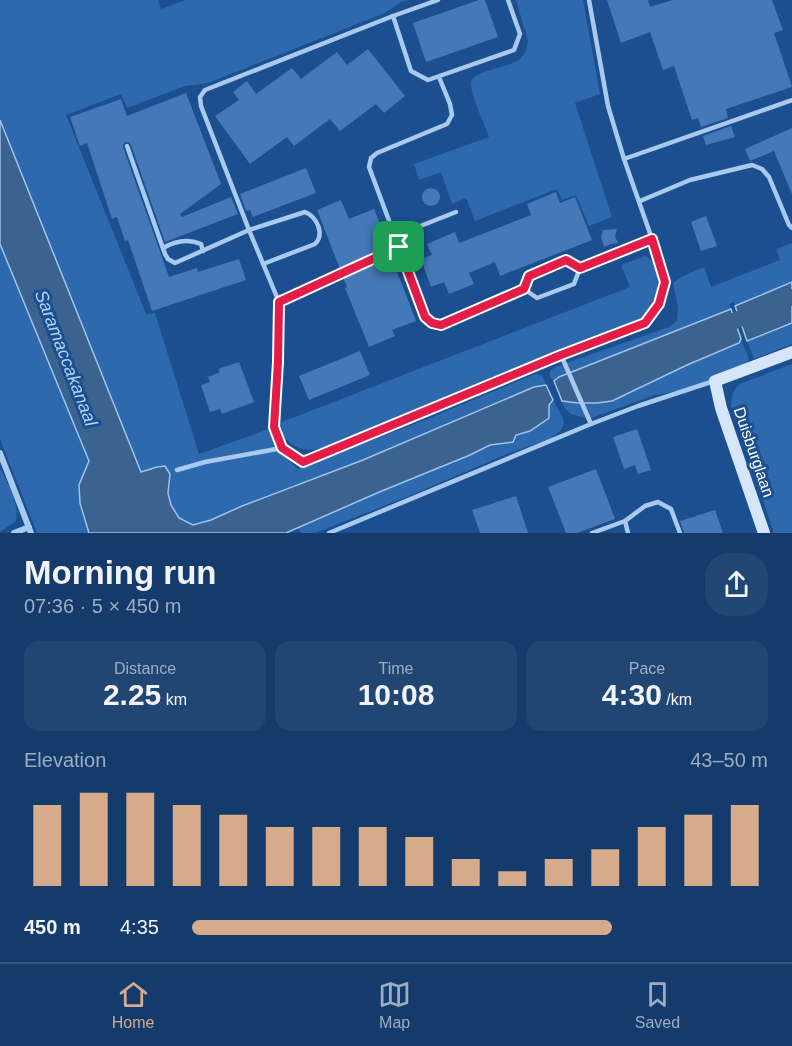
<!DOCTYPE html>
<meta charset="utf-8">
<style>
:root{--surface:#143b6b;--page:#214673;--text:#f1f3f6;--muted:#9dadc1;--line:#33557e;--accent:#d6ab8b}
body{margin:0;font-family:Arial,sans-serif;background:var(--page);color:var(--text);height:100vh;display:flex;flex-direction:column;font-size:22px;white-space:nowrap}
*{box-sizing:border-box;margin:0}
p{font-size:20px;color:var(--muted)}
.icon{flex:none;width:33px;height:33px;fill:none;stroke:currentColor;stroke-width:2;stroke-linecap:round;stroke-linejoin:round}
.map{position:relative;height:533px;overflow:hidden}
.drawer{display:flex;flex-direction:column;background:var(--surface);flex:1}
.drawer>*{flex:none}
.pin{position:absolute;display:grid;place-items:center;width:51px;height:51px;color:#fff;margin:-26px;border-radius:12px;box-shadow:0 3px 9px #0006}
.round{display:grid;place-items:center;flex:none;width:63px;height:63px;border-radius:24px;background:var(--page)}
.overview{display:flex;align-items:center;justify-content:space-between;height:102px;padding:0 24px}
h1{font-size:33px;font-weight:700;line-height:45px}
.stats{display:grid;grid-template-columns:repeat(3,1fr);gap:9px;height:102px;padding:6px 24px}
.stats div{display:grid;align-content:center;border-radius:15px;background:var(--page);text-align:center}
.stats b{font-size:30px;font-weight:700}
.stats small{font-size:16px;font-weight:400}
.stats p{font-size:16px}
.chart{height:168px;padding:12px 24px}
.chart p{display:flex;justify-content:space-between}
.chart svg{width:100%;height:108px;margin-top:6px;stroke:var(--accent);stroke-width:6}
ul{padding:0 24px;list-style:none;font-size:20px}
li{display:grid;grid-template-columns:96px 72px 1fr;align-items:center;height:45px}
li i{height:15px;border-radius:8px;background:var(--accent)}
.menu{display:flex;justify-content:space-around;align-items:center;height:84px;border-top:2px solid var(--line);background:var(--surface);font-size:16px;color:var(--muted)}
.menu a{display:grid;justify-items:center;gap:3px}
.menu .active{color:var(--accent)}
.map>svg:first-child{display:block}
.green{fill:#2e69ad}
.water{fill:#3c6290;stroke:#9cc4f0;stroke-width:1.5}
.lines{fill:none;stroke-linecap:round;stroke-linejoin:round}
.canal{stroke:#3c6290;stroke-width:16}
.building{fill:#4478b7}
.lane{stroke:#a9c9ee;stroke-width:4.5}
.street{stroke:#a9c9ee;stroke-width:6}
.secondary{stroke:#d6e6fa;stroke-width:12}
.route-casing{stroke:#fff;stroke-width:12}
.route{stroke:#e11d48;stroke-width:8}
.labels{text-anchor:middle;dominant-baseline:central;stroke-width:6;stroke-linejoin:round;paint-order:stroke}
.street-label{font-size:16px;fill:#fff;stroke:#1b4f8f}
.water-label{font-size:18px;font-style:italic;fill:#b5d3f5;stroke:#1b4f8f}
</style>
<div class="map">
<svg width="792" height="533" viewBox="0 0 792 533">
<rect width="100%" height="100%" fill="#1b4f8f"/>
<!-- green -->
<g class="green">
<path d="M 0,0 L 158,0 L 161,9 L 186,0 L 409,0 L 401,2 L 385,13 L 208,83 L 185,86 L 127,108 L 121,94 L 66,115 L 146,314 L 155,313 L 199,454 L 269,429 C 277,446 283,456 298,469 L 425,420 L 535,374 L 542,375 L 546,385 L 534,387 L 363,460 L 242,506 L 211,520 L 193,525 C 189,523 182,521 179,518 C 167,506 169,489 170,474 L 157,467 L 141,473 L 0,120 Z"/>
<path d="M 516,0 L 583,0 L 600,94 L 575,103 L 612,217 L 589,226 L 576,195 L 562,200 L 557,189 L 475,221 L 466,198 L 452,204 L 441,172 L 419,180 L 414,164 L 489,137 C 485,125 470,94 471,83 C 473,69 511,69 521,58 C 525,54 527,47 528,41 Z"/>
<polygon points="792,243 792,282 735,306 734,302 729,304 731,309 559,377 554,381 550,377 550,371 555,367 669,327 677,321 678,308 673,283 683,276 704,267 711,287 780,260 776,249"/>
<polygon points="0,244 89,462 79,485 80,503 89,533 37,533 0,439"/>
<path d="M 645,256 C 662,263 659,291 652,305 C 648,313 638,320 631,325 L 338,444 C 321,449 301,455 287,440 C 282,435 278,430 277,424 L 630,287 L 621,265 Z"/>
<polygon points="792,323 792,344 754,359 747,341"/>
<polygon points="741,339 749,359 747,363 689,389 655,395 588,419 571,414 565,409 562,402 578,403 597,403 612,401 687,365 739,343"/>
<path d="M 792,364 L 792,533 L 774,533 L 731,406 C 732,396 732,390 740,384 Z"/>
<polygon points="553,400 563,418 564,424 560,431 550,439 512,452 404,498 315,533 301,533 297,528 377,493 470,455 490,445 513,442 516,435 530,431 549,405"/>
<path d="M 0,467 C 7,483 20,504 16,521 L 0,532 Z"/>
</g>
<!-- water -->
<g class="water">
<polygon points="0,120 141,472 157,467 165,466 170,474 168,493 171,505 179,518 193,525 211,520 242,506 363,460 534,387 546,385 553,400 549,405 549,418 530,431 516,435 513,442 490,445 470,455 377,493 286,533 89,533 80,503 79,485 89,461 0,244"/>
<polygon points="792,282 792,323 747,341 735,306"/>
<polygon points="731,309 741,339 739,343 687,365 612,401 597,403 578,403 562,401 554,381 559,377"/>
</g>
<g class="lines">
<!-- canal -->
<polyline class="canal" points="715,329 792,297"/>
</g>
<!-- building -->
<g class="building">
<polygon points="479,0 485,0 498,37 426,62 413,23"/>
<polygon points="607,0 648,0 650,7 672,0 772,0 783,30 774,33 792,87 726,109 728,118 701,127 698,118 692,120 674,66 663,70 650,32 621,43"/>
<polygon points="368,49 405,96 384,113 376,104 340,131 330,119 294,146 287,137 250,164 215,116 239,100 233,92 247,81 256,94 292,68 301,79 337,52 347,65"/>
<polygon points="186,93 221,184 180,214 182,217 231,197 238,214 165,242 131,145 129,142 126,142 123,144 123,147 169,277 197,268 198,272 239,259 246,280 152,311 128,240 125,241 117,217 112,219 87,143 80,146 70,117 121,99 127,116"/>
<polygon points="731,126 735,137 706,145 703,136"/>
<polygon points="792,128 792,194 774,151 750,161 745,149"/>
<polygon points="306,168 316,193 253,217 250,210 246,211 240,194"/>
<circle cx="431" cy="197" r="9"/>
<polygon points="556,192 560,203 575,197 592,240 500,276 495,262 469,273 474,284 449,294 444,282 431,287 421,259 432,255 427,244 455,232 459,243 531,215 527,204"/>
<polygon points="341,200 349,219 374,209 389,245 387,246 388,247 340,269 317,210"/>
<polygon points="706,216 717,246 701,251 691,222"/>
<polygon points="617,229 615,236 618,243 611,244 604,247 601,237 603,230"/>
<polygon points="391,256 416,321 392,330 395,336 369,347 345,288 347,287 343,277"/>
<polygon points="360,351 370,375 309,400 299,376"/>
<polygon points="239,362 254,402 222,414 220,409 210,412 201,385 210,382 208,377 220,372 218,369"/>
<polygon points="637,429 651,470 638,474 635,465 624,469 613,437"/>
<polygon points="596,469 615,519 577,533 566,533 548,487"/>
<polygon points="516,496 528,533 480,533 472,510"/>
<polygon points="715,510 723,533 684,533 680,521"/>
</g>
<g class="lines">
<!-- lane -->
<g class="lane">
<polyline points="438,0 393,16 205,90 200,97 201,106 249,230 279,302 278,362 274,427 282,448 303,462 561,355 645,323 659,304 665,282 652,239 624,159 608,106 589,0"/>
<polyline points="393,16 411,71 428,80 514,50 520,34 508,0"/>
<polyline points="439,77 450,104 452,115 447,124 377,153 371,158 369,167 425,317 432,323 441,325 524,289 529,276 566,260 580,268"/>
<path d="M 127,146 L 165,254 L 168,259 L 175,263 L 249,230 L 305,212 C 317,217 325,234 315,244 L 263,264"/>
<polyline points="624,159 792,100"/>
<polyline points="640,201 690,180 752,165 762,169 769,177 789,225 792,228"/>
<polyline points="395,236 456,212"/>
<path d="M 163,248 C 175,241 187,238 201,244 L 203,251"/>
<polyline points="524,289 537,298 574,284 580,268 652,239"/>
<polyline points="279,302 399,247"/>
<polyline points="561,355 591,424"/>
<polyline points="177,470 205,462 282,448"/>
<polyline points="625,521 645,506 658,502 671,509 680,533"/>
<polyline points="329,533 591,424 638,406 714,381"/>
<polyline points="592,533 625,521 628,533"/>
</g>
<!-- street -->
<g class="street">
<polyline points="0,453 31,533"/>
<polyline points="14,533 29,527"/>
</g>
<!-- secondary -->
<polyline class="secondary" points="764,533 721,408 715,381 792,352"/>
</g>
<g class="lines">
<!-- route casing -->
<g class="route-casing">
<polygon id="route" points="652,239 665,282 659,304 645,323 561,355 303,462 282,448 274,427 278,362 279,302 399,247 425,317 432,323 441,325 524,289 529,276 566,260 580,268"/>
</g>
<!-- route -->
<use href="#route" class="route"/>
</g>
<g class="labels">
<!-- street labels -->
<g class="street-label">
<text transform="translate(754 452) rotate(71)">Duisburglaan</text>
</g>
<!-- water labels -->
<g class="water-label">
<text transform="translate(66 358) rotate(69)">Saramaccakanaal</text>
</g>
</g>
</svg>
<div class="pin" style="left:399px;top:247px;background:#1e9e55"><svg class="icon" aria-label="arrive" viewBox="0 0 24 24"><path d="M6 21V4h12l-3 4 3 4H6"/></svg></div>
</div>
<section class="drawer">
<div class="overview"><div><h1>Morning run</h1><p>07:36 · 5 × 450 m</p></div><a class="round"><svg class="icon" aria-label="share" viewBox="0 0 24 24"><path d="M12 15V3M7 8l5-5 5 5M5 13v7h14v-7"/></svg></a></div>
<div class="stats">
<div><p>Distance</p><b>2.25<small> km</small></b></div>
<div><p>Time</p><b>10:08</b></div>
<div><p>Pace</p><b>4:30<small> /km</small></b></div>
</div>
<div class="chart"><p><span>Elevation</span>43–50 m</p>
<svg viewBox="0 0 160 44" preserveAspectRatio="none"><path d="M5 44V11M15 44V6M25 44V6M35 44V11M45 44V15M55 44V20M65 44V20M75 44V20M85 44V24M95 44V33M105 44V38M115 44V33M125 44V29M135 44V20M145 44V15M155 44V11"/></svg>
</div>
<ul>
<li><b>450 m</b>4:35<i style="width:73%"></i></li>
</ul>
</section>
<nav class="menu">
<a class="active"><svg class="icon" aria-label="home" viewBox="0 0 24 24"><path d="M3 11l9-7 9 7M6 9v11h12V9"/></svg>Home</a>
<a><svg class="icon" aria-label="map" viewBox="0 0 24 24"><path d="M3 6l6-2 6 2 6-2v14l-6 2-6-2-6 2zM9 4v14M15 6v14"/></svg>Map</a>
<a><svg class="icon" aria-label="saved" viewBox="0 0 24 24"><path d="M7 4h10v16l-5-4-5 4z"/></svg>Saved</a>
</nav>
